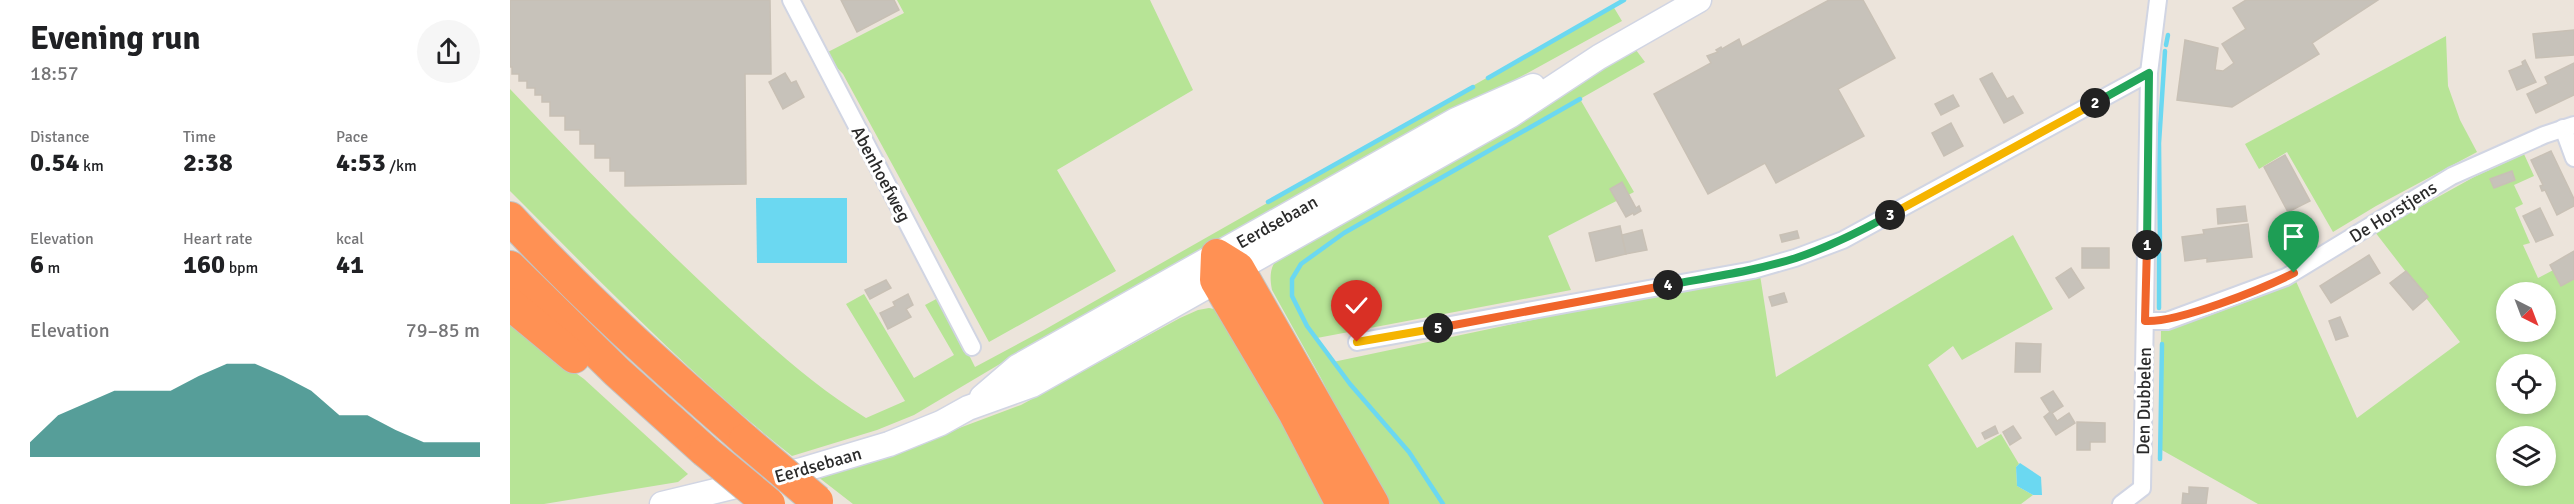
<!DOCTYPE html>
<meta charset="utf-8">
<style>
:root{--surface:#fff;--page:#f6f6f6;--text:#202124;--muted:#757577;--accent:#0f766e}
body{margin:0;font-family:Signika,sans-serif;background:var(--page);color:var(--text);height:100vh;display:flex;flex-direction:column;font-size:22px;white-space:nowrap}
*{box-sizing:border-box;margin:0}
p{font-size:20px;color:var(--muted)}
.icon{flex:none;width:33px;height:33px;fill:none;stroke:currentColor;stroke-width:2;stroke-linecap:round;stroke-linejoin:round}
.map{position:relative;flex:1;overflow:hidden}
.panel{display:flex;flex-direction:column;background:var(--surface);width:510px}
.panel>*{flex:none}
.needle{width:39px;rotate:138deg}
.fabs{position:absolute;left:1986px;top:282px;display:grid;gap:12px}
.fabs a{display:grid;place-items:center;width:60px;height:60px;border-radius:50%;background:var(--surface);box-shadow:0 3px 9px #0003;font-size:30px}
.pin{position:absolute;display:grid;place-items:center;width:51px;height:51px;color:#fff;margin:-62px -26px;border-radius:50% 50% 50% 0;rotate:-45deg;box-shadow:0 0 6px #0007}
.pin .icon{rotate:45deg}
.km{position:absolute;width:30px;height:30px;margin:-15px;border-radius:50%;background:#222;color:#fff;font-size:16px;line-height:30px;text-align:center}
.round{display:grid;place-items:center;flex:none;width:63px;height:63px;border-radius:32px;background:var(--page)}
.summary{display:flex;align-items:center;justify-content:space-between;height:102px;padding:0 30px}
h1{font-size:33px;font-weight:700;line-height:45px}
.metrics{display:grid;grid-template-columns:repeat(3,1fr);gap:9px;height:102px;padding:6px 30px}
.metrics div{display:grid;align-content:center}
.metrics b{font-size:26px;font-weight:700}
.metrics small{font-size:16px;font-weight:400}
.metrics p{font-size:16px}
.chart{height:168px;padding:12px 30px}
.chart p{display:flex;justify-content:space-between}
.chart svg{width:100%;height:108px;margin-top:6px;fill:var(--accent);opacity:.7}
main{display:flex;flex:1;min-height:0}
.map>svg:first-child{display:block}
.green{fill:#b7e496;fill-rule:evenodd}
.water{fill:#6bd8f1}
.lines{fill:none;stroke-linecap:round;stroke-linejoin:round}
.stream{stroke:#6bd8f1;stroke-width:4.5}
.building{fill:#c7c2ba;stroke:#c8c0b5;stroke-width:1.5}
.minor-casing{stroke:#d1d5e3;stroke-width:20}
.secondary-casing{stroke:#d1d5e3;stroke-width:27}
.motorway-casing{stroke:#c3c3c3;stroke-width:34}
.minor{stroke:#fff;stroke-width:16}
.secondary{stroke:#fff;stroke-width:24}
.motorway{stroke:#ff9154;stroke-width:32}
.motorway-bridge-casing{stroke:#c3c3c3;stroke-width:34;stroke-linecap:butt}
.motorway-bridge{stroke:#ff9154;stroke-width:32}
.split-1-casing{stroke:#fff;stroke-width:12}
.split-2-casing{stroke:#fff;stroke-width:12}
.split-3-casing{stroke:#fff;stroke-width:12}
.split-4-casing{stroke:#fff;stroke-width:12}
.split-5-casing{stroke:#fff;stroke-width:12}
.split-6-casing{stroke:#fff;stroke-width:12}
.split-1{stroke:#f0652b;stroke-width:8}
.split-2{stroke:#22a559;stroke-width:8}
.split-3{stroke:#f5b400;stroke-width:8}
.split-4{stroke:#22a559;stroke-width:8}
.split-5{stroke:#f0652b;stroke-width:8}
.split-6{stroke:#f5b400;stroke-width:8}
.labels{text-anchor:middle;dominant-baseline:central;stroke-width:6;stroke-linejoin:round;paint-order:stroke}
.street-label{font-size:18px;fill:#2a2a2a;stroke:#fff}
</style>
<main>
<section class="panel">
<div class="summary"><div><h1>Evening run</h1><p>18:57</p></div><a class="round"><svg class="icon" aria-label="share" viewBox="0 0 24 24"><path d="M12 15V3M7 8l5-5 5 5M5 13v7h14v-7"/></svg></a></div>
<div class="metrics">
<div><p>Distance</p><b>0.54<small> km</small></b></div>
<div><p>Time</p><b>2:38</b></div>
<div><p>Pace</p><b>4:53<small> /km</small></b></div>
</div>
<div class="metrics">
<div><p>Elevation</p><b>6<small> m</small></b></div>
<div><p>Heart rate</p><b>160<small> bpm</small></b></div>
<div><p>kcal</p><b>41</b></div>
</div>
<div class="chart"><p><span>Elevation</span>79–85 m</p>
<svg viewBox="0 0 160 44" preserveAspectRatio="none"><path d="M0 44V38L10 27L20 22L30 17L40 17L50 17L60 11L70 6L80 6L90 11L100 17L110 27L120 27L130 33L140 38L150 38L160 38V44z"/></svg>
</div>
</section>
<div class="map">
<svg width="2064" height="504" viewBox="0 0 2064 504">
<rect width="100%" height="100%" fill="#ece4db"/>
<!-- green -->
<g class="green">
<polygon points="387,0 640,0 683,90 547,170 606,271 479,342 333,74 314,54 394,13"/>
<path d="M 1103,6 L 1112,21 L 500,358 L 404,415 L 367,430 L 282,456 C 183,378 89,280 0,191 L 0,89 C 68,161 137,232 210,300 C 256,342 302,385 356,418 L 395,401 L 336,304 L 354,294 L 404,378 L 444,355 L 415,305 L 430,297 L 465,367 L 534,330 Z"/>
<polygon points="1936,36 1938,86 1950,120 1967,152 1866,206 1823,232 1777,152 1749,169 1735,144"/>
<path d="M 1126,50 L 1135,62 L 1070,99 L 1124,192 L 1038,236 L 1061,290 L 807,338 L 823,362 L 1093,305 L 1250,275 L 1266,377 L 1503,235 L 1543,309 L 1452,360 L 1443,346 L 1418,365 L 1467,448 L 1491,434 L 1509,464 L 1506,467 L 1507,486 L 1523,495 L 1511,504 L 874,504 L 812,380 L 762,290 C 757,265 766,260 781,243 Z"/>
<path d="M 2014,154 L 2024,176 L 2004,185 L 2013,204 L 2005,208 L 2020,243 L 2013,245 L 2028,278 L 2051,266 L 2064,269 L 2064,504 L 1748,504 L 1650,449 L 1651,328 L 1785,279 L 1847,418 L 1950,342 L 1865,232 L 1964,177 ZM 1996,292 L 2036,292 L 2036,332 L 1996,332 ZM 1996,364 L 2036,364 L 2036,404 L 1996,404 ZM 1996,436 L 2036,436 L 2036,476 L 1996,476 Z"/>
<polygon points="699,308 709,310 818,504 343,504 303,473 388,451 511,405 670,318 688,310"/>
<polygon points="0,325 74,379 178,474 168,482 34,504 0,504"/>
</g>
<!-- water -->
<g class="water">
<polygon points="246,198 337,198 337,263 247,263"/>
<polygon points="1510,463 1531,477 1532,495 1523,495 1507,486 1506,467"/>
</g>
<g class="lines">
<!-- stream -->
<g class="stream">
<polyline points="1656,45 1658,35"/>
<polyline points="978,78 1114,0"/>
<polyline points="758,202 963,87"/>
<polyline points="1650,249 1649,143 1655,51"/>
<polyline points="1649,308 1649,254"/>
<polyline points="1650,459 1652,344"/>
<polyline points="933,504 899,452 840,384 797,326 782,296 782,279 791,264 834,233 1070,99"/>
</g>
</g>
<!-- building -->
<g class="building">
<polygon points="0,0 260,0 261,74 235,74 236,184 115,186 115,171 100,171 100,158 85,158 85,144 70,144 70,130 55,130 55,116 40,116 40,102 32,102 32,95 25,95 25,88 17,88 17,81 9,81 9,74 2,74 2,67 0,67"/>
<polygon points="331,0 384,0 389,10 347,32"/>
<polygon points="1319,0 1353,0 1385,58 1328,89 1354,136 1266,183 1255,163 1198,194 1144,94 1201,63 1197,56 1208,52 1206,50 1211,47 1212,49 1229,39 1232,47"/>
<polygon points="1736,0 1868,0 1802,43 1809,54 1722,107 1667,100 1675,40 1708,48 1705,70 1713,71 1724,63 1712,44 1736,29 1723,8"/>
<polygon points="2064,30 2064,55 2026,58 2023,34"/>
<polygon points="2015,60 2026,82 2007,90 1999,71 2013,65 2012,62"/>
<polygon points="2064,63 2064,95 2026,113 2017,94 2038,84 2035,77"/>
<polygon points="275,73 281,83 286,81 294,97 273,109 259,82"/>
<polygon points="1482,73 1497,99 1503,96 1513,113 1494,123 1470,79"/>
<polygon points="1443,95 1449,106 1431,115 1425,104"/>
<polygon points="1441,123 1453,146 1434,156 1422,133"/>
<polygon points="2041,151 2064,199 2064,206 2047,215 2035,190 2032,191 2030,186 2033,185 2021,160"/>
<polygon points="1775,155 1800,201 1778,212 1754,167"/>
<polygon points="2002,171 2005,180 1984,188 1980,179"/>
<polygon points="1112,182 1126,208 1129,206 1131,211 1124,215 1123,213 1116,217 1100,189"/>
<polygon points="1735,206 1737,221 1708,224 1707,209"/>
<polygon points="2030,208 2043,235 2026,242 2013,216"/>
<polygon points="1738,224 1742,257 1697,262 1697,258 1675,261 1672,237 1694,234 1693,230"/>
<polygon points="1110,226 1116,254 1086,261 1079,233"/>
<polygon points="1132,230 1137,250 1116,254 1112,235"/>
<polygon points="1287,231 1289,238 1272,242 1270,235"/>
<rect x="1572" y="248" width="27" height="20"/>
<polygon points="2064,251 2064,279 2051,286 2040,265"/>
<polygon points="1859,255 1870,273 1821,303 1810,286"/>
<polygon points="1561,268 1574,288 1559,298 1546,278"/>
<polygon points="1896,271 1918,297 1903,310 1880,283"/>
<polygon points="376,280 381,288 360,299 355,290"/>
<polygon points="1274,293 1277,302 1262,306 1259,297"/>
<polygon points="398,294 403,305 396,309 401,317 378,329 370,313 385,306 383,302"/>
<polygon points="1830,317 1838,336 1826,340 1819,321"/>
<polygon points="1506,343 1531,344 1530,372 1505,372"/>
<polygon points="1543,391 1553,406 1542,413 1547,421 1559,413 1565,423 1546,435 1534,417 1540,412 1531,398"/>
<polygon points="1567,422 1595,423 1595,442 1580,442 1580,450 1567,450"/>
<polygon points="1485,426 1488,433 1475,439 1472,433"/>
<polygon points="1503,426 1511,438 1500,445 1493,432"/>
<polygon points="1679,487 1698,488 1696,504 1672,504 1673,493 1679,494"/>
</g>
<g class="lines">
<!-- minor casing -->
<g class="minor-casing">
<g id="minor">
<polyline points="281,0 462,347"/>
<polyline points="2053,128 2064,158"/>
<polyline points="1635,321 1657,321 1776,277 1942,176 2034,135 2064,125"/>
<polyline points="847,342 1243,270 1285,258 1333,240 1639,73"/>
<polyline points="1611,504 1632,488 1639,73 1648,0"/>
</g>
</g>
<!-- secondary casing -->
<g class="secondary-casing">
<g id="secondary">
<polyline points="472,397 507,367 946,120 1023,86"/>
<polyline points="152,504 292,470 379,444 431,423 458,408 522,385 1001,115 1089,57 1189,0"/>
</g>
</g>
<!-- motorway casing -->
<g class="motorway-casing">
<g id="motorway">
<path d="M 0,218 C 73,297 154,369 235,440"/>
<polyline points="0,267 107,372 195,451"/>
<polyline points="0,304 64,357"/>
<polyline points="832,504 784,412 706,280 707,255 728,268 863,504"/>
</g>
</g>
<!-- minor -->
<use href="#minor" class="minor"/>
<!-- secondary -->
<use href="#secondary" class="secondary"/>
<!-- motorway -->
<use href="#motorway" class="motorway"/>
<!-- motorway-bridge casing -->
<g class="motorway-bridge-casing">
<g id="motorway-bridge">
<polyline points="235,440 307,501"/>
<polyline points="195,451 259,504"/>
</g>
</g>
<!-- motorway-bridge -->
<use href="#motorway-bridge" class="motorway-bridge"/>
</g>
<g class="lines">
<!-- split-1 casing -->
<g class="split-1-casing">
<path id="split-1" d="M 1637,245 L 1635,321 C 1668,323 1752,289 1784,273"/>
</g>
<!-- split-2 casing -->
<g class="split-2-casing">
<polyline id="split-2" points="1585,103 1639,73 1637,245"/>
</g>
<!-- split-3 casing -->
<g class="split-3-casing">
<polyline id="split-3" points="1380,215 1585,103"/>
</g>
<!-- split-4 casing -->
<g class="split-4-casing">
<path id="split-4" d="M 1158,285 C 1201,277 1245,271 1286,258 C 1319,247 1349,232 1380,215"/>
</g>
<!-- split-5 casing -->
<g class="split-5-casing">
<polyline id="split-5" points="928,328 1158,285"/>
</g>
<!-- split-6 casing -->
<g class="split-6-casing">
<polyline id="split-6" points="847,342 928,328"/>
</g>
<!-- split-1 -->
<use href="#split-1" class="split-1"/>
<!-- split-2 -->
<use href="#split-2" class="split-2"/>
<!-- split-3 -->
<use href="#split-3" class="split-3"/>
<!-- split-4 -->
<use href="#split-4" class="split-4"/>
<!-- split-5 -->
<use href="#split-5" class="split-5"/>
<!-- split-6 -->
<use href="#split-6" class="split-6"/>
</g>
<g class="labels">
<!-- street labels -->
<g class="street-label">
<text transform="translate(371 174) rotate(62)">Abenhoefweg</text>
<text transform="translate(1883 212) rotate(-32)">De Horstjens</text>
<text transform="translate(767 222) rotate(-29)">Eerdsebaan</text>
<text transform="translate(1634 401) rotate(-89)">Den Dubbelen</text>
<text transform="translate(308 465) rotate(-16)">Eerdsebaan</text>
</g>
</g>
</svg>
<div class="fabs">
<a><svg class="needle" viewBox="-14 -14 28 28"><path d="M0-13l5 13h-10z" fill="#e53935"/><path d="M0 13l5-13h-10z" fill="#757577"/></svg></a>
<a><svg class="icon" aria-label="locate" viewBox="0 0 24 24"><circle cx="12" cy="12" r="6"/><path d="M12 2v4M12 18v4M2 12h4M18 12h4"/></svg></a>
<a><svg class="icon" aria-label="layers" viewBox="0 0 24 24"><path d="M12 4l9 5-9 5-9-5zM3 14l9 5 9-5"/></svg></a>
</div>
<div class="pin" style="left:1784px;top:273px;background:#1e9e55"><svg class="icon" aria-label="arrive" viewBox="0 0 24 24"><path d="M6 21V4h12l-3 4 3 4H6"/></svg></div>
<div class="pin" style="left:847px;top:342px;background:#d93025"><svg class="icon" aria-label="check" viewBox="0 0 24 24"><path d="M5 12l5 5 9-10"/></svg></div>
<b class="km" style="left:1637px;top:245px">1</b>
<b class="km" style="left:1585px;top:103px">2</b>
<b class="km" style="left:1380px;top:215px">3</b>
<b class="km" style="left:1158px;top:285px">4</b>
<b class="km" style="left:928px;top:328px">5</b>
</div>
</main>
